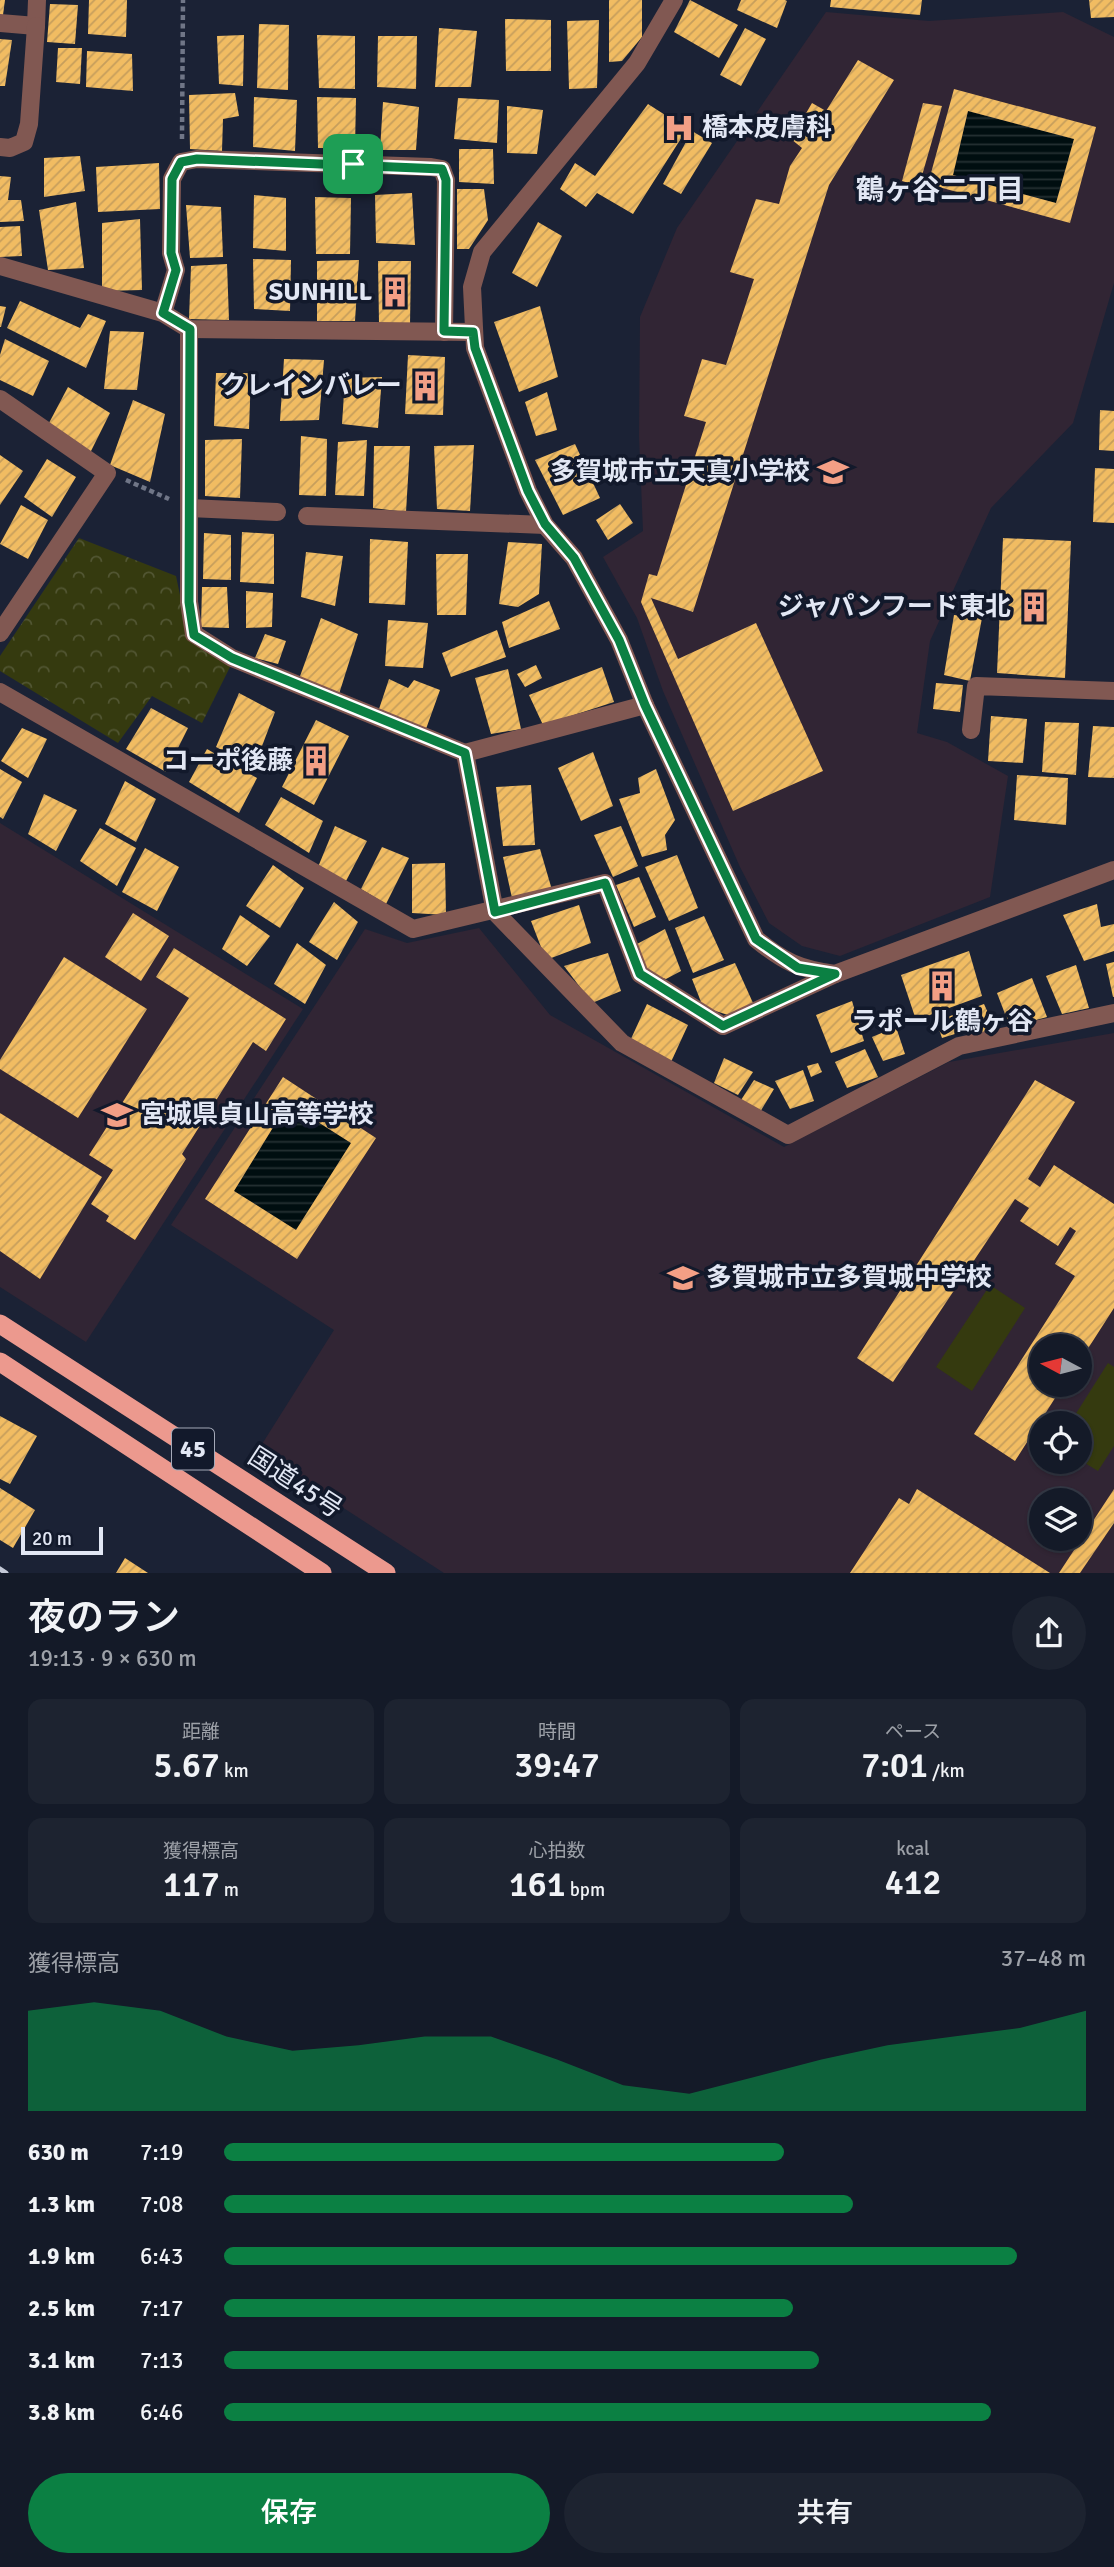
<!DOCTYPE html>
<html lang="ja">
<meta charset="utf-8">
<style>
:root{--surface:#141a28;--page:#1d2330;--text:#f1f3f6;--muted:#9da1a8;--line:#333845;--accent:#0b8043}
body{margin:0;font-family:Signika,"Noto Sans JP",sans-serif;background:var(--page);color:var(--text);height:100vh;display:flex;flex-direction:column;font-size:26px;white-space:nowrap}
*{box-sizing:border-box;margin:0}
p{font-size:23px;color:var(--muted)}
.icon{flex:none;width:38px;height:38px;fill:none;stroke:currentColor;stroke-width:2;stroke-linecap:round;stroke-linejoin:round}
.map{position:relative;height:1573px;overflow:hidden}
.sheet{display:flex;flex-direction:column;background:var(--surface);flex:1}
.sheet>*{flex:none}
.needle{width:46px;rotate:277deg}
.tools{position:absolute;left:1029px;top:1334px;display:grid;gap:14px}
.tools a{display:grid;place-items:center;width:63px;height:63px;border-radius:50%;background:var(--surface);box-shadow:0 2px 5px #0004,0 0 0 2px var(--line);font-size:35px}
.scale{position:absolute;left:21px;bottom:18px;width:82px;box-sizing:border-box;padding-left:7px;border:4px solid #e2e7f4;border-top:0;font-size:19px;line-height:24px;white-space:nowrap;color:#e2e7f4;-webkit-text-stroke:5px #12192b;paint-order:stroke}
.pin{position:absolute;display:grid;place-items:center;width:60px;height:60px;color:#fff;margin:-30px;border-radius:14px;box-shadow:0 4px 10px #0006}
.round{display:grid;place-items:center;flex:none;width:74px;height:74px;border-radius:37px;background:var(--page)}
.overview{display:flex;align-items:center;justify-content:space-between;height:119px;padding:0 28px}
h1{font-size:38px;font-weight:600;line-height:52px}
.metrics{display:grid;grid-template-columns:repeat(3,1fr);gap:10px;height:119px;padding:7px 28px}
.metrics div{display:grid;align-content:center;border-radius:14px;background:var(--page);text-align:center}
.metrics b{font-size:35px;font-weight:600}
.metrics small{font-size:19px;font-weight:400}
.metrics p{font-size:19px}
.chart{height:196px;padding:14px 28px}
.chart p{display:flex;justify-content:space-between}
.chart svg{width:100%;height:126px;margin-top:7px;fill:var(--accent);opacity:.7}
.action{display:flex;gap:14px;margin-top:auto;padding:14px 28px}
.action a{flex:1;height:80px;border-radius:42px;background:var(--accent);color:#fff;font-size:28px;font-weight:600;line-height:80px;text-align:center}
.action a+a{background:var(--page);color:var(--text)}
ul{padding:0 28px;list-style:none;font-size:23px}
li{display:grid;grid-template-columns:112px 84px 1fr;align-items:center;height:52px}
li i{height:18px;border-radius:9px;background:var(--accent)}
.map>svg:first-child{display:block}
.education{fill:#312534;fill-rule:evenodd}
.park{fill:url(#park-crowns)}
.garden{fill:#353a0f}
.water{fill:url(#water-rules)}
.building{fill:url(#building-hatch);fill-rule:evenodd}
.lines{fill:none;stroke-linecap:round;stroke-linejoin:round}
.path{stroke:#707687;stroke-width:4.5;stroke-dasharray:5 3.5;stroke-linecap:butt}
.minor{stroke:#815852;stroke-width:18}
.trunk{stroke:#ec998e;stroke-width:19}
.rail{stroke:#c4c9d7;stroke-width:5}
.route-casing{stroke:#fff;stroke-width:14}
.route{stroke:#0b8043;stroke-width:9}
.labels{text-anchor:middle;dominant-baseline:central;stroke-width:7;stroke-linejoin:round;paint-order:stroke}
.shield{fill:#12192b;stroke:#a4a9b8;stroke-width:2}
.shield-label{font-size:24px;font-weight:bold;fill:#e2e7f4}
.poi-label{font-size:26px;font-weight:bold;fill:#e2e7f4;stroke:#12192b;text-anchor:end}
.street-label{font-size:26px;fill:#e2e7f4;stroke:#12192b}
.neighbourhood-label{font-size:28px;font-weight:bold;fill:#e2e7f4;stroke:#12192b}
</style>
<div class="map">
<svg width="1114" height="1573" viewBox="0 0 1114 1573">
<defs>
<pattern id="park-crowns" width="20" height="18" patternUnits="userSpaceOnUse" patternTransform="scale(1.75)"><rect width="20" height="18" fill="#353a0f"/><path d="M2 6a3 3 0 1 1 6 0M12 15a3 3 0 1 1 6 0" fill="none" stroke="#525633"/></pattern>
<pattern id="water-rules" width="6" height="5" patternUnits="userSpaceOnUse" patternTransform="scale(1.75)"><rect width="6" height="5" fill="#000e10"/><path d="M0 2.5h6" fill="none" stroke="#253133"/></pattern>
<pattern id="building-hatch" width="6" height="6" patternUnits="userSpaceOnUse" patternTransform="scale(1.75)"><rect width="6" height="6" fill="#f1bc62"/><path d="M-1 1l2-2M0 6l6-6M5 7l2-2" fill="none" stroke="#c69e5c"/></pattern>
</defs>
<rect width="100%" height="100%" fill="#1b2235"/>
<!-- education -->
<g class="education">
<polygon points="826,12 929,21 1063,12 1114,37 1114,283 1073,423 991,508 930,641 917,733 947,742 1008,776 990,897 840,956 802,946 769,923 740,867 663,691 637,618 603,557 643,531 639,436 640,317 677,228"/>
<polygon points="0,823 303,1009 86,1342 0,1287"/>
<path d="M 479,928 L 550,1015 L 784,1147 L 949,1062 L 1114,1033 L 1114,1573 L 444,1573 L 257,1452 L 334,1330 L 171,1225 L 365,929 L 407,943 ZM 1041,1346 L 1080,1346 L 1080,1384 L 1041,1384 ZM 1041,1423 L 1080,1423 L 1080,1461 L 1041,1461 ZM 1041,1500 L 1080,1500 L 1080,1538 L 1041,1538 Z"/>
</g>
<!-- park -->
<polygon class="park" points="79,538 176,576 189,638 231,665 202,723 152,696 118,743 0,671 0,656"/>
<!-- garden -->
<g class="garden">
<polygon points="990,1285 1025,1308 972,1391 936,1367"/>
<polygon points="1108,1363 1114,1367 1114,1446 1098,1471 1080,1460 1080,1423 1070,1423"/>
</g>
<!-- water -->
<g class="water">
<polygon points="968,111 1074,139 1056,203 953,175"/>
<polygon points="288,1103 351,1143 296,1230 234,1191"/>
</g>
<!-- building -->
<g class="building">
<polygon points="0,0 5,0 3,15 0,15"/>
<polygon points="89,0 127,0 126,37 88,34"/>
<polygon points="609,0 642,0 642,37 622,61 609,62"/>
<polygon points="690,0 738,25 719,58 674,32"/>
<polygon points="741,0 785,0 787,1 777,28 737,10"/>
<polygon points="831,0 922,0 920,15 830,7"/>
<polygon points="1089,0 1114,0 1114,17 1091,18"/>
<polygon points="50,4 78,5 75,44 47,42"/>
<polygon points="505,19 551,20 551,71 506,71"/>
<polygon points="599,20 597,88 569,89 567,21"/>
<polygon points="259,24 289,25 288,90 257,88"/>
<polygon points="439,28 477,31 471,87 435,87"/>
<polygon points="745,28 766,39 741,86 720,75"/>
<polygon points="244,35 243,86 219,84 217,36"/>
<polygon points="317,35 355,36 355,89 319,88"/>
<polygon points="378,36 417,36 416,89 377,87"/>
<polygon points="0,39 12,40 5,86 0,86"/>
<polygon points="58,48 82,48 80,84 56,82"/>
<polygon points="87,51 132,54 133,91 86,87"/>
<polygon points="858,60 894,80 829,185 693,612 651,598 678,659 756,623 823,771 733,811 641,602 649,574 657,576 706,422 684,416 702,359 726,365 754,279 730,272 756,199 779,204 790,166 802,148 791,139 812,103 826,111"/>
<path d="M 954,89 L 1096,127 L 1070,223 L 928,184 ZM 968,111 L 1074,139 L 1056,203 L 953,175 Z"/>
<polygon points="235,93 239,116 223,119 222,151 190,149 189,95"/>
<polygon points="254,97 297,100 295,151 253,147"/>
<polygon points="317,97 356,98 355,148 318,148"/>
<polygon points="458,98 499,100 497,143 454,139"/>
<polygon points="383,102 419,107 416,150 380,150"/>
<polygon points="923,103 942,106 919,186 902,181"/>
<polygon points="648,104 687,129 633,214 597,193 586,207 560,189 575,163 595,176"/>
<polygon points="507,106 543,110 537,154 507,153"/>
<polygon points="692,131 712,143 681,194 663,184"/>
<polygon points="459,149 493,149 494,184 459,182"/>
<polygon points="80,156 85,191 44,197 44,158"/>
<polygon points="159,163 160,209 98,212 96,167"/>
<polygon points="0,176 11,177 8,200 21,200 24,221 0,222"/>
<polygon points="457,189 484,189 488,220 469,249 457,249"/>
<polygon points="412,193 415,245 376,243 375,195"/>
<polygon points="254,195 286,198 286,251 253,248"/>
<polygon points="315,197 351,198 350,254 316,254"/>
<polygon points="76,202 84,268 48,270 39,210"/>
<polygon points="186,205 221,207 223,257 190,258"/>
<polygon points="140,219 142,290 102,291 102,223"/>
<polygon points="538,222 562,236 537,287 512,273"/>
<polygon points="20,226 22,256 0,257 0,227"/>
<polygon points="253,259 291,260 290,311 254,309"/>
<polygon points="359,260 355,321 317,321 317,261"/>
<polygon points="378,261 411,261 410,324 379,323"/>
<polygon points="227,264 229,320 189,319 191,266"/>
<polygon points="20,301 80,328 88,314 106,321 86,368 7,328"/>
<polygon points="0,306 6,307 1,327 0,327"/>
<polygon points="540,306 558,377 519,392 494,322"/>
<polygon points="110,331 144,332 137,390 104,389"/>
<polygon points="5,339 49,361 33,396 0,380 0,355"/>
<polygon points="408,355 445,357 443,415 405,414"/>
<polygon points="284,359 324,360 319,420 280,421"/>
<polygon points="216,373 251,373 249,429 214,426"/>
<polygon points="382,377 378,428 342,424 345,378"/>
<polygon points="68,387 110,413 90,453 49,423"/>
<polygon points="547,392 557,430 536,436 525,402"/>
<polygon points="133,400 165,414 150,482 110,465"/>
<polygon points="1100,410 1114,411 1114,451 1099,450"/>
<polygon points="301,436 327,439 326,496 299,495"/>
<polygon points="242,439 240,498 205,496 205,440"/>
<polygon points="367,440 364,496 335,495 338,442"/>
<polygon points="575,444 600,498 563,515 535,460"/>
<polygon points="474,445 470,511 437,509 434,446"/>
<polygon points="374,446 410,446 406,512 373,508"/>
<polygon points="0,455 23,471 0,505"/>
<polygon points="47,459 76,477 52,517 24,497"/>
<polygon points="1095,468 1114,469 1114,523 1093,522"/>
<polygon points="620,504 633,523 608,540 596,520"/>
<polygon points="21,505 48,520 28,559 0,544"/>
<polygon points="242,532 274,534 274,584 240,582"/>
<polygon points="204,533 231,535 231,580 203,579"/>
<polygon points="1003,538 1071,541 1065,678 997,673"/>
<polygon points="370,539 408,542 405,605 369,603"/>
<polygon points="508,542 542,544 539,594 518,607 499,604"/>
<polygon points="306,552 343,556 335,606 301,597"/>
<polygon points="436,554 468,554 466,615 437,615"/>
<polygon points="202,587 227,587 229,628 201,627"/>
<polygon points="246,591 273,593 272,627 246,628"/>
<polygon points="549,601 560,629 509,648 502,622"/>
<polygon points="954,615 982,618 970,681 944,675"/>
<polygon points="321,618 358,634 339,694 299,679"/>
<polygon points="388,620 428,623 423,668 385,666"/>
<polygon points="497,630 506,657 451,677 442,653"/>
<polygon points="265,634 286,641 278,664 255,658"/>
<polygon points="536,665 542,678 525,687 517,674"/>
<polygon points="602,667 614,702 543,725 529,695"/>
<polygon points="508,669 521,729 491,734 475,678"/>
<polygon points="389,679 408,688 414,680 440,690 426,729 379,709"/>
<polygon points="936,683 963,685 960,712 933,709"/>
<polygon points="239,693 275,712 254,767 216,747"/>
<polygon points="151,708 188,728 166,772 126,749"/>
<polygon points="991,716 1027,719 1023,763 988,761"/>
<polygon points="316,720 349,736 314,805 282,787"/>
<polygon points="1045,722 1079,723 1076,775 1042,772"/>
<polygon points="1093,726 1114,727 1114,778 1088,777"/>
<polygon points="22,728 47,739 28,778 1,761"/>
<polygon points="207,749 257,778 239,813 189,782"/>
<polygon points="593,752 613,806 581,821 558,768"/>
<polygon points="0,769 22,782 3,819 0,817"/>
<polygon points="656,769 675,820 665,835 667,850 642,857 619,799 640,793 638,778"/>
<polygon points="1017,775 1068,778 1066,825 1014,820"/>
<polygon points="125,781 156,799 136,842 105,824"/>
<polygon points="531,785 535,845 503,846 496,787"/>
<polygon points="44,794 77,810 56,851 28,834"/>
<polygon points="281,797 323,821 309,853 265,825"/>
<polygon points="335,826 367,841 346,881 318,867"/>
<polygon points="621,826 638,866 613,877 594,835"/>
<polygon points="100,828 136,848 117,886 80,861"/>
<polygon points="382,847 409,858 386,904 361,889"/>
<polygon points="145,848 179,867 157,911 122,892"/>
<polygon points="540,849 552,890 512,898 503,857"/>
<polygon points="677,855 698,908 669,921 645,867"/>
<polygon points="445,863 446,915 412,913 412,864"/>
<polygon points="273,865 304,888 280,928 246,906"/>
<polygon points="639,877 656,917 634,927 616,885"/>
<polygon points="334,902 358,922 337,960 309,942"/>
<polygon points="1097,904 1101,927 1114,924 1114,951 1084,961 1063,915"/>
<polygon points="579,905 591,943 546,960 531,921"/>
<polygon points="133,913 169,936 141,981 105,957"/>
<polygon points="240,915 270,936 247,966 222,949"/>
<polygon points="704,916 724,960 693,973 675,928"/>
<polygon points="665,929 681,971 666,979 647,973 637,944"/>
<polygon points="297,943 326,965 305,1004 274,984"/>
<polygon points="174,948 286,1019 266,1051 253,1042 182,1154 186,1159 135,1240 106,1221 109,1216 91,1204 113,1170 89,1155 189,998 156,977"/>
<polygon points="969,951 982,996 916,1020 901,975"/>
<polygon points="608,953 621,991 592,1003 564,966"/>
<polygon points="64,957 147,1009 78,1118 0,1069 0,1060"/>
<polygon points="1114,962 1114,997 1113,997 1106,964"/>
<polygon points="735,963 753,1003 728,1015 703,1007 692,979"/>
<polygon points="1076,965 1089,1008 1062,1014 1046,976"/>
<polygon points="1032,978 1047,1017 1010,1027 997,993"/>
<polygon points="852,1001 864,1041 831,1053 816,1015"/>
<polygon points="647,1004 688,1025 671,1062 630,1041"/>
<polygon points="984,1004 995,1028 978,1035 974,1028 942,1038 936,1021"/>
<polygon points="896,1027 905,1054 883,1061 872,1037"/>
<polygon points="865,1049 878,1077 847,1088 835,1062"/>
<polygon points="724,1058 753,1072 738,1095 714,1083"/>
<polygon points="818,1063 822,1072 811,1077 807,1066"/>
<polygon points="803,1070 814,1101 790,1109 775,1081"/>
<path d="M 283,1077 L 376,1138 L 297,1259 L 205,1199 ZM 288,1103 L 351,1143 L 296,1230 L 234,1191 Z"/>
<polygon points="754,1080 774,1089 760,1112 741,1100"/>
<polygon points="1035,1080 1075,1102 1028,1179 1040,1187 1054,1165 1114,1204 1114,1308 1080,1361 1080,1346 1041,1346 1041,1384 1064,1384 1015,1461 974,1434 1075,1276 1055,1264 1076,1231 1070,1227 1058,1246 1020,1221 1029,1208 1015,1199 893,1382 857,1358"/>
<polygon points="0,1113 102,1177 40,1279 0,1251"/>
<polygon points="0,1416 37,1436 10,1484 0,1479"/>
<polygon points="0,1488 35,1510 13,1548 0,1540"/>
<polygon points="917,1489 1050,1573 850,1573 899,1498 909,1504"/>
<polygon points="1114,1489 1114,1523 1080,1573 1059,1573"/>
<polygon points="125,1558 148,1573 116,1573"/>
</g>
<g class="lines">
<!-- path -->
<g class="path">
<polyline points="182,139 183,0"/>
<polyline points="126,480 169,499"/>
</g>
<!-- minor -->
<g class="minor">
<path d="M 674,0 L 637,63 L 482,252 L 472,287 L 475,348 L 528,491 L 545,525 L 574,558 L 619,640 L 645,705 L 756,939 C 784,962 799,969 835,974 L 1114,870"/>
<polyline points="0,23 36,26 37,0"/>
<polyline points="0,147 10,148 24,142 29,124 36,26"/>
<polyline points="0,266 163,313 189,329 473,332"/>
<polyline points="163,313 176,270 171,253 172,179 181,162 197,159 431,167 442,169 446,180 444,332"/>
<polyline points="189,329 189,602 194,634 232,658 465,753 645,705"/>
<polyline points="0,399 107,473 0,633"/>
<polyline points="189,508 277,512"/>
<polyline points="307,516 545,525"/>
<polyline points="0,692 413,929 605,883 640,974 723,1026 835,974"/>
<polyline points="971,730 976,686 1114,691"/>
<polyline points="465,753 495,912 622,1043 788,1135 959,1046 1114,1013"/>
</g>
<!-- trunk -->
<g class="trunk">
<polyline points="0,1324 386,1573"/>
<polyline points="0,1362 322,1573"/>
</g>
<!-- rail -->
<polyline class="rail" points="0,1569 6,1573"/>
</g>
<g class="lines">
<!-- route casing -->
<g class="route-casing">
<polygon id="route" points="197,159 442,169 446,180 444,331 473,332 475,348 528,491 545,524 574,558 619,640 645,705 756,939 798,968 835,974 723,1026 640,974 605,883 495,912 465,753 232,658 194,635 189,602 190,329 163,313 176,270 171,253 172,179 181,162"/>
</g>
<!-- route -->
<use href="#route" class="route"/>
</g>
<!-- icons -->
<defs>
<g id="hospital-bare" transform="scale(2.415)"><path d="M-5-5h3v3.5h4V-5h3V5h-3V1.5h-4V5h-3Z" fill="#f39f85" stroke="#12192b" stroke-width="2.5" paint-order="stroke"/></g>
<g id="building-bare" transform="scale(2.415)"><path d="M-4-6H4V6H1V3H-1V6H-4ZM-2.5-4.3h1.7v1.8h-1.7ZM.8-4.3h1.7v1.8H.8ZM-2.5-1h1.7V.8h-1.7ZM.8-1h1.7V.8H.8Z" fill="#f39f85" stroke="#12192b" stroke-width="2.5" paint-order="stroke"/></g>
<g id="school-bare" transform="scale(2.415)"><path d="M0-5L7-2L0 1L-7-2ZM-4 1L0 2.5L4 1V4Q0 6-4 4Z" fill="#f39f85" stroke="#12192b" stroke-width="2.5" paint-order="stroke"/></g>
</defs>
<g fill-rule="evenodd">
<use href="#hospital-bare" x="679" y="128"/>
<use href="#building-bare" x="395" y="292"/>
<use href="#building-bare" x="425" y="386"/>
<use href="#school-bare" x="833" y="472"/>
<use href="#building-bare" x="1034" y="607"/>
<use href="#building-bare" x="316" y="761"/>
<use href="#building-bare" x="942" y="986"/>
<use href="#school-bare" x="117" y="1115"/>
<use href="#school-bare" x="683" y="1278"/>
</g>
<g class="labels">
<!-- shield labels -->
<rect class="shield" x="172" y="1428.5" width="42" height="41" rx="5"/>
<g class="shield-label">
<text x="193" y="1449">45</text>
</g>
<!-- poi labels -->
<g class="poi-label">
<text x="702" y="128" text-anchor="start">橋本皮膚科</text>
<text x="372" y="292">SUNHILL</text>
<text x="402" y="386">クレインバレー</text>
<text x="810" y="472">多賀城市立天真小学校</text>
<text x="1011" y="607">ジャパンフード東北</text>
<text x="293" y="761">コーポ後藤</text>
<text x="942" y="1022" text-anchor="middle">ラポール鶴ヶ谷</text>
<text x="140" y="1115" text-anchor="start">宮城県貞山高等学校</text>
<text x="706" y="1278" text-anchor="start">多賀城市立多賀城中学校</text>
</g>
<!-- street labels -->
<g class="street-label">
<text transform="translate(295 1483) rotate(33)">国道45号</text>
</g>
<!-- neighbourhood labels -->
<g class="neighbourhood-label">
<text x="940" y="190">鶴ヶ谷二丁目</text>
</g>
</g>
</svg>
<div class="tools">
<a><svg class="needle" viewBox="-14 -14 28 28"><path d="M0-13l5 13h-10z" fill="#e53935"/><path d="M0 13l5-13h-10z" fill="#9da1a8"/></svg></a>
<a><svg class="icon" aria-label="locate" viewBox="0 0 24 24"><circle cx="12" cy="12" r="6"/><path d="M12 2v4M12 18v4M2 12h4M18 12h4"/></svg></a>
<a><svg class="icon" aria-label="layers" viewBox="0 0 24 24"><path d="M12 4l9 5-9 5-9-5zM3 14l9 5 9-5"/></svg></a>
</div>
<div class="scale">20 m</div>
<div class="pin" style="left:353px;top:164px;background:#1e9e55"><svg class="icon" aria-label="arrive" viewBox="0 0 24 24"><path d="M6 21V4h12l-3 4 3 4H6"/></svg></div>
</div>
<section class="sheet">
<div class="overview"><div><h1>夜のラン</h1><p>19:13 · 9 × 630 m</p></div><a class="round"><svg class="icon" aria-label="share" viewBox="0 0 24 24"><path d="M12 15V3M7 8l5-5 5 5M5 13v7h14v-7"/></svg></a></div>
<div class="metrics">
<div><p>距離</p><b>5.67<small> km</small></b></div>
<div><p>時間</p><b>39:47</b></div>
<div><p>ペース</p><b>7:01<small> /km</small></b></div>
</div>
<div class="metrics">
<div><p>獲得標高</p><b>117<small> m</small></b></div>
<div><p>心拍数</p><b>161<small> bpm</small></b></div>
<div><p>kcal</p><b>412</b></div>
</div>
<div class="chart"><p><span>獲得標高</span>37–48 m</p>
<svg viewBox="0 0 160 44" preserveAspectRatio="none"><path d="M0 44V9L10 6L20 9L30 18L40 23L50 21L60 18L70 18L80 26L90 35L100 38L110 32L120 26L130 21L140 18L150 15L160 9V44z"/></svg>
</div>
<ul>
<li><b>630 m</b>7:19<i style="width:65%"></i></li>
<li><b>1.3 km</b>7:08<i style="width:73%"></i></li>
<li><b>1.9 km</b>6:43<i style="width:92%"></i></li>
<li><b>2.5 km</b>7:17<i style="width:66%"></i></li>
<li><b>3.1 km</b>7:13<i style="width:69%"></i></li>
<li><b>3.8 km</b>6:46<i style="width:89%"></i></li>
</ul>
<div class="action"><a>保存</a><a>共有</a></div>
</section>
